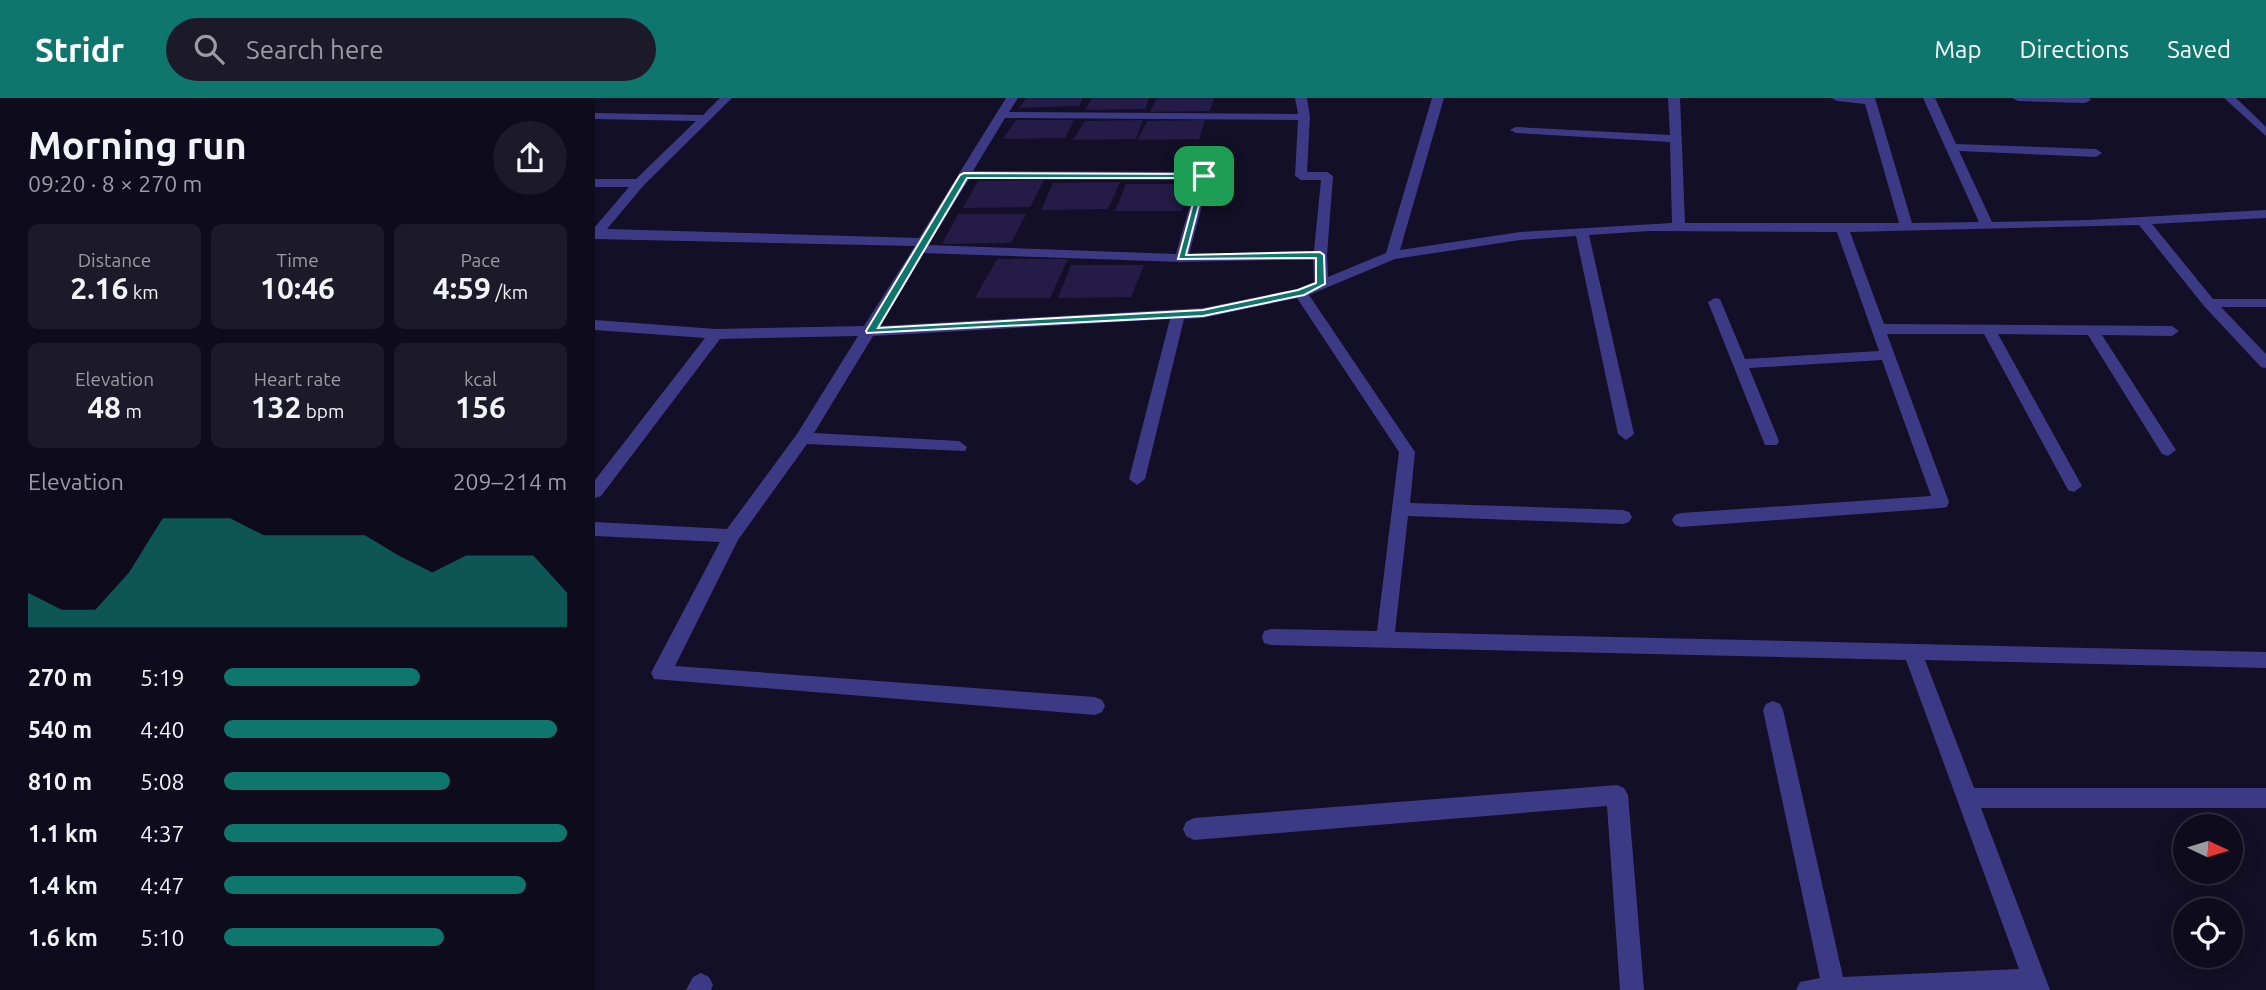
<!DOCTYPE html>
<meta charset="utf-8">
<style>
:root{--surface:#0e0b1c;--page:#1c1929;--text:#f1f3f6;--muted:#9b9ba3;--line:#2e2b3b;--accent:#0f766e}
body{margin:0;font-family:Ubuntu,sans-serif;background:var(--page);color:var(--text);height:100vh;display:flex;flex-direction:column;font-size:26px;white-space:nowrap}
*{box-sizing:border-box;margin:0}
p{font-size:23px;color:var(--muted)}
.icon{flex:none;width:38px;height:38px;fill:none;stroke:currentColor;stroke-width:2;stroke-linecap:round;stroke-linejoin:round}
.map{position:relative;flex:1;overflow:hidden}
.sheet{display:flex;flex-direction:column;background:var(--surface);width:595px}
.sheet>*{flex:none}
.needle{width:46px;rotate:94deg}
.controls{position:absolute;left:1578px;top:716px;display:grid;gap:14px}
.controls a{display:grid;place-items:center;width:70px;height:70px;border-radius:50%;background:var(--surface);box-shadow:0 4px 18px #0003,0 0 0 2px var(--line);font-size:35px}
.pin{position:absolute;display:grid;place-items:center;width:60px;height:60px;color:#fff;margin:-30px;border-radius:14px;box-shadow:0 4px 10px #0006}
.round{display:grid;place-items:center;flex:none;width:74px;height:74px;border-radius:37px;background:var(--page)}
.head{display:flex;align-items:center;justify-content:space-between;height:119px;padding:0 28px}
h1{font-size:38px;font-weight:700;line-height:52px}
.stats{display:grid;grid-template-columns:repeat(3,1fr);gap:10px;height:119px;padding:7px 28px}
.stats div{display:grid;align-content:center;border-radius:10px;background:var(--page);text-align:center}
.stats b{font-size:30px;font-weight:700}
.stats small{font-size:19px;font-weight:400}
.stats p{font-size:19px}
.chart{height:196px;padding:14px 28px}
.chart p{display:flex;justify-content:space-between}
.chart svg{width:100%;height:126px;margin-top:7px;fill:var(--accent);opacity:.7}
ul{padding:0 28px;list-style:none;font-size:23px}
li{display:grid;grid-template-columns:112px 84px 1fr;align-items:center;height:52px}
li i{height:18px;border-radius:9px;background:var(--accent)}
header{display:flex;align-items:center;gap:42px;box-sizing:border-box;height:98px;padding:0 35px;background:var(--accent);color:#fff}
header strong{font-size:33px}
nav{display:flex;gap:38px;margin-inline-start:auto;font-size:24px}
.search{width:490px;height:63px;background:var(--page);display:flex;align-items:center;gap:18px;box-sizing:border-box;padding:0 24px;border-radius:38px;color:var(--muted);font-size:26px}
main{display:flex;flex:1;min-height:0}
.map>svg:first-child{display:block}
.building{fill:#241b47}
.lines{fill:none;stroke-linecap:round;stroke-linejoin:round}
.minor{fill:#3d3a85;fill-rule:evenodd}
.route{fill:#0f766e;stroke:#fff;stroke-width:2;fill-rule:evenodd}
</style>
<header>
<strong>Stridr</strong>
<div class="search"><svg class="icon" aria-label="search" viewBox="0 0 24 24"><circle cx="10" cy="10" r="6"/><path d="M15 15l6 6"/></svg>Search here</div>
<nav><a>Map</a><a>Directions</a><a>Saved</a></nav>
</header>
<main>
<section class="sheet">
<div class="head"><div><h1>Morning run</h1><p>09:20 · 8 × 270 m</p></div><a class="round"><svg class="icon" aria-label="share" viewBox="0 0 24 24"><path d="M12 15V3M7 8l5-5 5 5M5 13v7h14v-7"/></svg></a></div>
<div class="stats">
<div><p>Distance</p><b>2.16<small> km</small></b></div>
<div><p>Time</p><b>10:46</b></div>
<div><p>Pace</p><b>4:59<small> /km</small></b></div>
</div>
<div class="stats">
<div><p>Elevation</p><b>48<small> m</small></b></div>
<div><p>Heart rate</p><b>132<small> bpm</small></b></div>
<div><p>kcal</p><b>156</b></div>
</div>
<div class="chart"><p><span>Elevation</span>209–214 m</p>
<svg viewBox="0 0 160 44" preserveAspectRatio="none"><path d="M0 44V32L10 38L20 38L30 25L40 6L50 6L60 6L70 12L80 12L90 12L100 12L110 19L120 25L130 19L140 19L150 19L160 32V44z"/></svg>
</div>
<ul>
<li><b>270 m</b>5:19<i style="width:57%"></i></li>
<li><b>540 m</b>4:40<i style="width:97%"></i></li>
<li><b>810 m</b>5:08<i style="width:66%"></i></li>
<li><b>1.1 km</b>4:37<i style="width:100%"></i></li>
<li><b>1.4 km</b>4:47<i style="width:88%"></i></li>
<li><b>1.6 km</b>5:10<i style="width:64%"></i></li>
</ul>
</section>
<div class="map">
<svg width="1671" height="892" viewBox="0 0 1671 892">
<rect width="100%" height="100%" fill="#130f26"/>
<!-- building -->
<g class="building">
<polygon points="431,0 488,0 484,8 424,10"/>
<polygon points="497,0 554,0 550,11 490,12"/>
<polygon points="562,0 619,0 615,13 555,14"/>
<polygon points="421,22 479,22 470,40 408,41"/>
<polygon points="548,22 541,41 478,42 490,23"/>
<polygon points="610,22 604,41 542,42 552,23"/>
<polygon points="449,82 435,109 368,110 383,83"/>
<polygon points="525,84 513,111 446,112 458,85"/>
<polygon points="531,86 597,86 587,113 520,113"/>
<polygon points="363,116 431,116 416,145 347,146"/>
<polygon points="402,161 473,161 455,200 380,200"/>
<polygon points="476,167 549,167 536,199 463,200"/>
</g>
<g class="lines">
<!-- minor -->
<g class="minor">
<path d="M 125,0 L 137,0 L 48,88 L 12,131 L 324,140 L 411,0 L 423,0 L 414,14 L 703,16 L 700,0 L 712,0 L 715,19 L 712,74 L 732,74 L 738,78 L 732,157 L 733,179 L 791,155 L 837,0 L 849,0 L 805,152 L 925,134 L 1077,125 L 1075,44 L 921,35 L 915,32 L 921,29 L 1075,37 L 1073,0 L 1085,0 L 1090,125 L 1304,125 L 1270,6 L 1242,3 L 1236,0 L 1280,0 L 1317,125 L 1384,124 L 1328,0 L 1340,0 L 1361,46 L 1501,51 L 1507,55 L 1501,59 L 1364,53 L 1397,124 L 1493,122 L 1671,112 L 1671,120 L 1557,126 L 1618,201 L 1671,201 L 1671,209 L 1626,209 L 1671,256 L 1671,270 L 1666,269 L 1609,208 L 1544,127 L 1255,134 L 1289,226 L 1577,228 L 1584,233 L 1577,238 L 1507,237 L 1581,352 L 1573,358 L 1567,356 L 1493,237 L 1403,236 L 1487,388 L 1479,394 L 1473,392 L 1389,236 L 1292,236 L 1354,404 L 1352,409 L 1346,410 L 1086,429 L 1080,427 L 1077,422 L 1080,417 L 1086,415 L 1336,398 L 1287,262 L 1154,270 L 1184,343 L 1182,347 L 1170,347 L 1113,204 L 1120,200 L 1125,201 L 1150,261 L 1284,253 L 1242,134 L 1054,133 L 994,137 L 1039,336 L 1031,342 L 1023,336 L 981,138 L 925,142 L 800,161 L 714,197 L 820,354 L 815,405 L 1028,412 L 1034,414 L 1037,419 L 1034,424 L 1028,426 L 813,418 L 800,534 L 1671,554 L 1671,570 L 1330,562 L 1379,690 L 1671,690 L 1671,710 L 1386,710 L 1455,892 L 1201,892 L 1205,884 L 1225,880 L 1168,612 L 1171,606 L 1178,603 L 1185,606 L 1188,612 L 1248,879 L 1424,871 L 1311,562 L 676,547 L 669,545 L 667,539 L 669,533 L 676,531 L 782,533 L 804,354 L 702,200 L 608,220 L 589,221 L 550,381 L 542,387 L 534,381 L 575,221 L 278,238 L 219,335 L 364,343 L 372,349 L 370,353 L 212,346 L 143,442 L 80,568 L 500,599 L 507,602 L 510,608 L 507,614 L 500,617 L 59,581 L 56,575 L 59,569 L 125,444 L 0,438 L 0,424 L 132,431 L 202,336 L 263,238 L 125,241 L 6,398 L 0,400 L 0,382 L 110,240 L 0,232 L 0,222 L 121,231 L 269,228 L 320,148 L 0,141 L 0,129 L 34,89 L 0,89 L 0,81 L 41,81 L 101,23 L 0,21 L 0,15 L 108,17 ZM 410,20 L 703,22 L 700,78 L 706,82 L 726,82 L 719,153 L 594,156 L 615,78 L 609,74 L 378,73 ZM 374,81 L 602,82 L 581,156 L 333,147 ZM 328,155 L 586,164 L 718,161 L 719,184 L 702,191 L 608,210 L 284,228 Z"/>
<polygon points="1417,0 1494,0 1496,2 1490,5 1423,3"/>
<polygon points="1629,0 1641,0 1671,29 1671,38"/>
<polygon points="1022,687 1029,690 1033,697 1049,892 1025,892 1012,708 599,742 591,738 588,731 591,724 599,720"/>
<polygon points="106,875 114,879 118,887 116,892 91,892 98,879"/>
</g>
</g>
<!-- route -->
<path class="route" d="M 369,75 L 612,76 L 591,157 L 725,154 L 729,157 L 730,186 L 709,197 L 608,218 L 272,235 L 271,233 L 365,77 ZM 372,80 L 605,80 L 583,161 L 721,160 L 721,185 L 703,192 L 608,212 L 283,230 Z"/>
</svg>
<div class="controls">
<a><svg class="needle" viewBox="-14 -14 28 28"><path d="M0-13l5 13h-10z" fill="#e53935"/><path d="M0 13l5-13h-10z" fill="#9b9ba3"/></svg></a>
<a><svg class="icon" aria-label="locate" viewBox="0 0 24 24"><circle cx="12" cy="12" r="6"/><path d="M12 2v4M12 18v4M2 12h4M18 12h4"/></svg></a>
</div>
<div class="pin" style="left:609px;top:78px;background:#1e9e55"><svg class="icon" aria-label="arrive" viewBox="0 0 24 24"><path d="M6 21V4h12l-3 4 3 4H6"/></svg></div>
</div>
</main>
